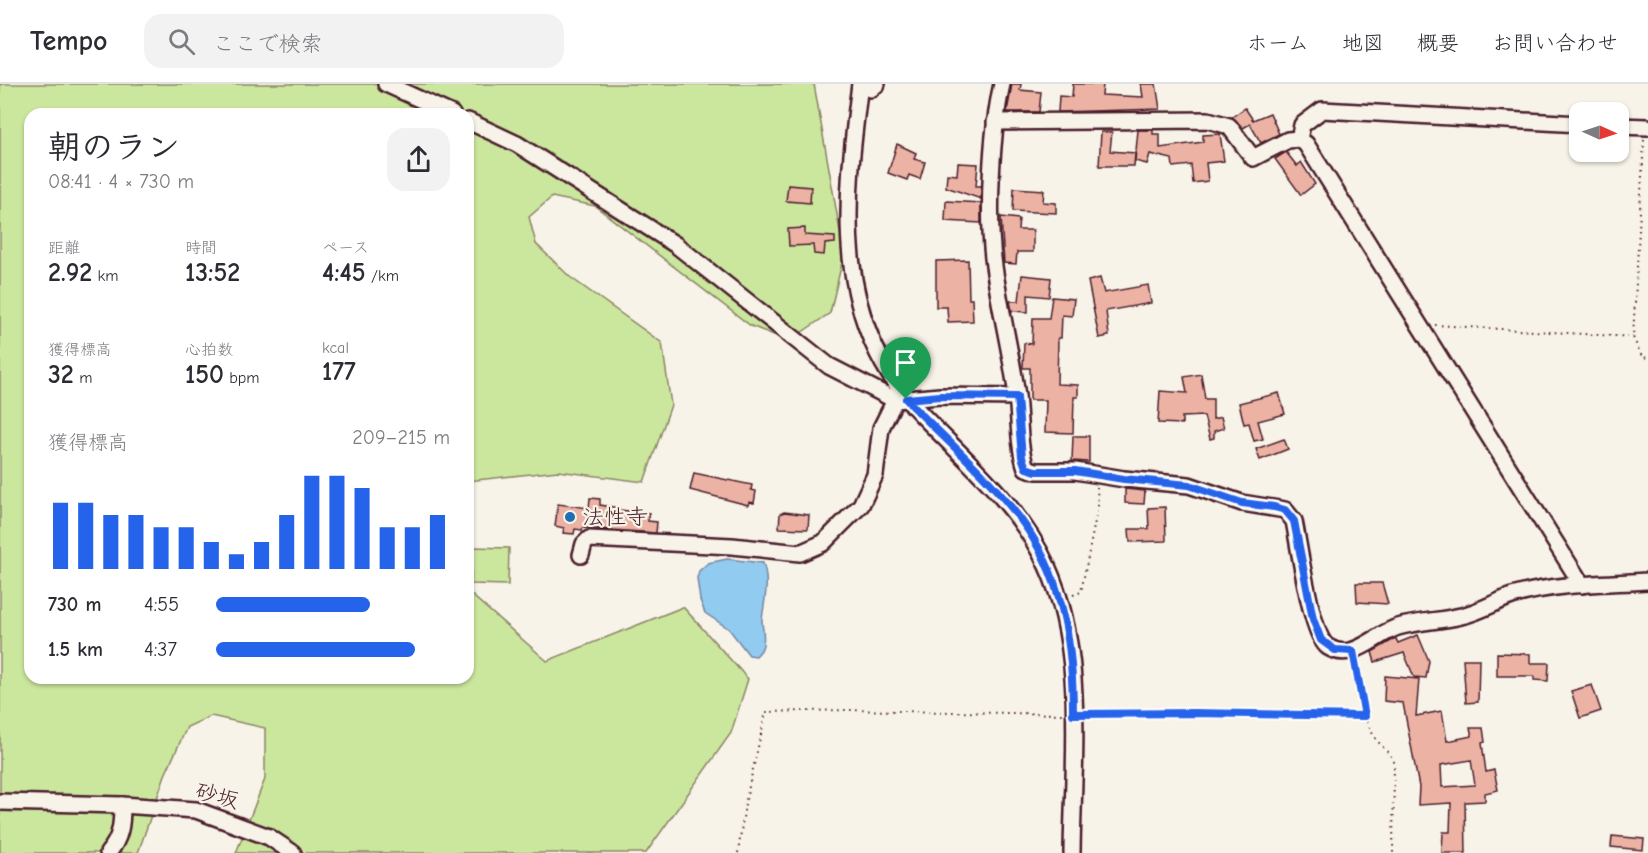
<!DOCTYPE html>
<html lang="ja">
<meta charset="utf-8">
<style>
:root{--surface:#fff;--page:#f2f2f3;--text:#2b2b33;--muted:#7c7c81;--line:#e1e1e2;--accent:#2563eb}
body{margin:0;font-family:"Comic Neue","Klee One",sans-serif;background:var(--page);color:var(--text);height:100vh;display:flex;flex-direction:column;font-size:22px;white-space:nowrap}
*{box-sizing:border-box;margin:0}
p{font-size:20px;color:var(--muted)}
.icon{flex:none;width:33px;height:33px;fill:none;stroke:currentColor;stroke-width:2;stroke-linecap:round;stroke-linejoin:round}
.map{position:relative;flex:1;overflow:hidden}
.sheet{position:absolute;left:24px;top:24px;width:450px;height:576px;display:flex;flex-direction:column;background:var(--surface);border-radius:18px;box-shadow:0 2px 4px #0004}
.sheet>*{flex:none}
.needle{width:39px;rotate:93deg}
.controls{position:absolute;left:1569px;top:18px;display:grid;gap:12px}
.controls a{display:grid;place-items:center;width:60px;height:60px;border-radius:12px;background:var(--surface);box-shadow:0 2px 4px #0004;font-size:30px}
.pin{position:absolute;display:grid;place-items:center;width:51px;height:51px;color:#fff;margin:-62px -26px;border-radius:50% 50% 50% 0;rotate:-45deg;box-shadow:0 0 6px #0007}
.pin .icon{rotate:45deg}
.round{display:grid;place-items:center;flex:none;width:63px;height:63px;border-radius:18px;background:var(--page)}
.head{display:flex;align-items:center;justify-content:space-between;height:102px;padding:0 24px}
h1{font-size:33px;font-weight:700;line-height:45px}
.stats{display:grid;grid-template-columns:repeat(3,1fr);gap:9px;height:102px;padding:6px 24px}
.stats div{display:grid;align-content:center}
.stats b{font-size:26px;font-weight:700}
.stats small{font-size:16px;font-weight:400}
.stats p{font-size:16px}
.chart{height:168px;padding:12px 24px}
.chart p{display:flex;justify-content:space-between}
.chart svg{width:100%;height:108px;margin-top:6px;stroke:var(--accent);stroke-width:6}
ul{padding:0 24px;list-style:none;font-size:20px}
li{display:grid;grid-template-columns:96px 72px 1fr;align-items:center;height:45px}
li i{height:15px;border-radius:8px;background:var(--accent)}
header{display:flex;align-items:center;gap:36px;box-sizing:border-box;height:84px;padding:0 30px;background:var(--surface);border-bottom:2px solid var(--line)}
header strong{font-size:28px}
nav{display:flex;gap:33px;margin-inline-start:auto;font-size:21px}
.search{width:420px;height:54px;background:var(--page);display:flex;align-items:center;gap:15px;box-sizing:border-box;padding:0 21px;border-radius:18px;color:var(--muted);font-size:22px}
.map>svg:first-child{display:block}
.green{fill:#cbe79e;stroke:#8a8364;stroke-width:1.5}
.water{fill:#91cbf0;stroke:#7586a1;stroke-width:1.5}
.building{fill:#ecb3a5;stroke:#4a1f2b;stroke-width:1.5;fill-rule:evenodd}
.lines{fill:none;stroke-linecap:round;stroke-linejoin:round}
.minor-casing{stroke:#4a1f2b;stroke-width:20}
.path{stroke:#4a1f2b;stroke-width:2;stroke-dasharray:1.5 4.5;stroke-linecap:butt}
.minor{stroke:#f7f3e8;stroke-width:15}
.route-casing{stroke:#fff;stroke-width:12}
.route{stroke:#2563eb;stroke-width:8}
.poi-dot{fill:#1f6fb2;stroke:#f7f3e8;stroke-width:2}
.labels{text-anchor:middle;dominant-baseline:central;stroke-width:4.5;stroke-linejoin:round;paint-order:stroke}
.poi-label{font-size:22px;fill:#4a1f2b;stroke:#f7f3e8;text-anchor:start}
.street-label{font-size:22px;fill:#4a1f2b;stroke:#f7f3e8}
</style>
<header>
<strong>Tempo</strong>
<div class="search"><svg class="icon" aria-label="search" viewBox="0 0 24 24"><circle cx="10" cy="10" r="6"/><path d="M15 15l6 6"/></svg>ここで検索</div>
<nav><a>ホーム</a><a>地図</a><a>概要</a><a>お問い合わせ</a></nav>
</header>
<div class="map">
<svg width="1648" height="769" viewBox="0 0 1648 769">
<rect width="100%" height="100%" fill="#f7f3e8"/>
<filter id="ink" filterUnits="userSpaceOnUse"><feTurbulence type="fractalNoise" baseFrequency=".0167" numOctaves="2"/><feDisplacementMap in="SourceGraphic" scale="12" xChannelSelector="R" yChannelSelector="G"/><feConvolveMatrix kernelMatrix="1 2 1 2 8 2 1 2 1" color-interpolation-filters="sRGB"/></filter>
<g filter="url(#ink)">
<!-- green -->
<g class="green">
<polygon points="0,0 814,0 844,170 830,229 789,257 751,242 595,122 552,113 529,133 536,160 570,193 662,259 671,321 644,398 558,387 468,397 468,30 30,30 30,594 468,594 468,508 547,577 683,523 748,595 731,649 646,769 236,769 265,695 265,644 211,632 187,643 165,691 138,769 0,769"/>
<polygon points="472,463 509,464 508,501 471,500"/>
</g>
<!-- water -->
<path class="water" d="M 727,475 L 763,479 C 770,498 764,517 762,536 C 762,545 766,555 762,564 C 761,567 758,570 756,572 L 749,571 L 729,545 L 705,529 L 700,516 L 697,494 L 699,487 L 708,479 Z"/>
<!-- building -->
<g class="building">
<polygon points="1012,0 1021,0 1020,6 1041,8 1039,28 1007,28"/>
<polygon points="1073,0 1103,0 1102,11 1143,13 1141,0 1156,0 1160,25 1058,28 1059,12 1072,13"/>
<polygon points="1245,24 1253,36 1270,29 1279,50 1261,59 1250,40 1243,44 1232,33"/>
<polygon points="1138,46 1153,46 1153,50 1160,50 1160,64 1203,58 1203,51 1220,50 1224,77 1206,79 1208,97 1193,99 1191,81 1173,83 1172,75 1150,70 1147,80 1135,77"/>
<polygon points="1101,48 1112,48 1110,67 1135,69 1134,82 1099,82"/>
<polygon points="897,60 916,69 914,75 925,78 920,95 909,91 907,96 888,89"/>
<polygon points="1286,68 1297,82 1301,78 1315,100 1301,111 1275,75"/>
<polygon points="958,79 978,80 976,102 981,102 981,115 946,103 947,90 957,91"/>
<polygon points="788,101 811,103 810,119 786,117"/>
<polygon points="1014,104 1044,106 1043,118 1056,119 1056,129 1013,127"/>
<polygon points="946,117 981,119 981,139 945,137"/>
<polygon points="1001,133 1019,135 1018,146 1033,146 1033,168 1017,168 1016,180 1004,179"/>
<polygon points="805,144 805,151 835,153 835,159 825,160 824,171 814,170 813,161 789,162 788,145"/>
<polygon points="968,176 969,215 972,215 973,237 948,238 947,223 936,223 936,177"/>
<polygon points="1022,191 1051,194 1049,213 1028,211 1028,228 1012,227 1010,217 1019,217"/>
<polygon points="1100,194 1104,209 1148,201 1151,219 1106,227 1109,252 1099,254 1088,197"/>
<polygon points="1052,213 1074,215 1072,232 1062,231 1061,254 1058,254 1057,300 1078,301 1078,313 1074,313 1073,349 1045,348 1046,316 1030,316 1030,284 1023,284 1024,259 1032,260 1033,234 1049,234"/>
<polygon points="1201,290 1205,315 1213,315 1213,335 1221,333 1224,344 1214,347 1214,354 1210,355 1204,332 1182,333 1182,340 1158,339 1160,307 1187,309 1184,293"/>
<polygon points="1279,309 1285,330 1258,337 1263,355 1254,357 1249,339 1244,340 1239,319"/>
<polygon points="1073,352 1089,352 1089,378 1072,377"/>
<polygon points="1284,355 1288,365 1260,376 1256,365"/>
<polygon points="694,389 752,401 751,406 756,407 754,419 749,418 748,421 690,406"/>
<polygon points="1125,405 1145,407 1144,420 1125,419"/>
<polygon points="590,414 600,415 600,421 619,424 619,426 649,429 648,437 657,438 656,449 583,444 582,446 575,445 574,450 563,449 564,444 555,442 558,420 589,424"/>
<polygon points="1165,423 1166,457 1130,458 1129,445 1149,445 1148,424"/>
<polygon points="784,428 809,431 808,445 779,444 780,430"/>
<polygon points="1356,499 1382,499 1388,520 1357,518"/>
<polygon points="1418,551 1429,577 1426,594 1414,593 1404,569 1375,578 1372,568 1391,557 1396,555 1398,559"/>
<polygon points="1497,569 1530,570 1530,579 1549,579 1548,597 1534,596 1534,592 1497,592"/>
<polygon points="1463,575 1479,575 1478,618 1466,619"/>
<path d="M 1385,592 L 1419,595 L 1416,632 L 1442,627 L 1447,657 L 1472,652 L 1470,644 L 1483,644 L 1485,658 L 1482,659 L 1486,688 L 1494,686 L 1498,706 L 1485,709 L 1485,717 L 1465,718 L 1466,769 L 1442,769 L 1443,748 L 1450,748 L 1451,719 L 1418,721 L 1419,703 L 1403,619 L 1384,617 ZM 1471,676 L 1475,701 L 1442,703 L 1441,681 Z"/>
<polygon points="1592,601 1601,627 1580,634 1571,607"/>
<polygon points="1612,752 1644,755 1643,766 1611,763"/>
</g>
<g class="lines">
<!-- minor casing -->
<g class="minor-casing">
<g id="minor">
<polyline points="386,0 452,30"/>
<path d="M 860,0 C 845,118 831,237 921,330 C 967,378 1019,421 1047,482 C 1086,567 1073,677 1072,769"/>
<path d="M 1002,0 C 991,49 987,132 994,182 C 1000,225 1011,268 1017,312 C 1020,336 1018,361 1026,384 L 1036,387 L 1075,387 L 1124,395 L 1189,401 L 1242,419 L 1285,426 L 1294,437 C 1299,461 1311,552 1328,563 C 1353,579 1375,550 1398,543 C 1419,537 1441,537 1461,532 C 1480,528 1495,518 1512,512 C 1556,499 1603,500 1648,497"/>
<polyline points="860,2 871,5 877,0"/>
<polyline points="468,37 517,60 676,161 829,282 866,301 895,316 940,312 1017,313"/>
<polyline points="995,38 1208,36 1229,42 1253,74 1288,56 1299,55 1306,60 1582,501"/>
<polyline points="1618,42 1648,43"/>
<polyline points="1299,55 1302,41 1322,26 1580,40"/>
<polyline points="581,471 584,460 589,455 732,462 800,469 823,459 861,421 875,391 881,344 895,316"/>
<polyline points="0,718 122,721 196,726 269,753 293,769"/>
<path d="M 108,769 C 121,754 122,740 122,721"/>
</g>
</g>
<!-- path -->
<g class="path">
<polyline points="1644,56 1633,253 1642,273 1648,274"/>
<polyline points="1435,241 1633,253"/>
<polyline points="1073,511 1081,508 1098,422 1097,403"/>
<path d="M 1354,579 C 1357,603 1362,632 1374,652 C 1380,662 1389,667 1394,678 L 1393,769"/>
<polyline points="1086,630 1194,629 1365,632"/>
<polyline points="738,769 745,720 766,628 845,626 1063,630"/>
</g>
<!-- minor -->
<use href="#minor" class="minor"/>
</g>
</g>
<g class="lines" filter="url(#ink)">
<!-- route casing -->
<g class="route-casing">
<path id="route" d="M 940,312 L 1017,313 L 1022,373 L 1026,384 L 1036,387 L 1075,387 L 1124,395 L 1189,401 L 1242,419 L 1274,423 L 1285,426 L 1294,437 L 1313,535 L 1321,556 L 1335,566 L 1353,567 L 1365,632 L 1194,629 L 1073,630 C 1073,565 1065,502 1028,446 C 995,397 947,358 906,315 Z"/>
</g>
<!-- route -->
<use href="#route" class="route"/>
</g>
<!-- markers -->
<circle class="poi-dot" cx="570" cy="433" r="6"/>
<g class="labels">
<!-- poi labels -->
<g class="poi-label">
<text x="582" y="433">法性寺</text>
</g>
<!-- street labels -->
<g class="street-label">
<text transform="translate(217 712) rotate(15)">砂坂</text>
</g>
</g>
</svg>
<div class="controls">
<a><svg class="needle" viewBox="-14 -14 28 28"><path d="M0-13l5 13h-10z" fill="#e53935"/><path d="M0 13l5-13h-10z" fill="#7c7c81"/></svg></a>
</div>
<div class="pin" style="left:906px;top:315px;background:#1e9e55"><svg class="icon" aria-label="arrive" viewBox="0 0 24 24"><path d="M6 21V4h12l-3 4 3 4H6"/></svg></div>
<section class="sheet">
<div class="head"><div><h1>朝のラン</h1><p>08:41 · 4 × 730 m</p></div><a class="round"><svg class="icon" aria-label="share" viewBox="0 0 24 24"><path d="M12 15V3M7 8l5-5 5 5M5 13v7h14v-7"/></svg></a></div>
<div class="stats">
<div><p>距離</p><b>2.92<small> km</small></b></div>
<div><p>時間</p><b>13:52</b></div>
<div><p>ペース</p><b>4:45<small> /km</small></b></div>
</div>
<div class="stats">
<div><p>獲得標高</p><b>32<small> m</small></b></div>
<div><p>心拍数</p><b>150<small> bpm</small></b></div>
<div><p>kcal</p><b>177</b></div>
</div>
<div class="chart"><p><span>獲得標高</span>209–215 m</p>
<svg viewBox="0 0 160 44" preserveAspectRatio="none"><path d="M5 44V17M15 44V17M25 44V22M35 44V22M45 44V27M55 44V27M65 44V33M75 44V38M85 44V33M95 44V22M105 44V6M115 44V6M125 44V11M135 44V27M145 44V27M155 44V22"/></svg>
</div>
<ul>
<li><b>730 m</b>4:55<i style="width:66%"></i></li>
<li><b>1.5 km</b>4:37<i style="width:85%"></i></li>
</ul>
</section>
</div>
